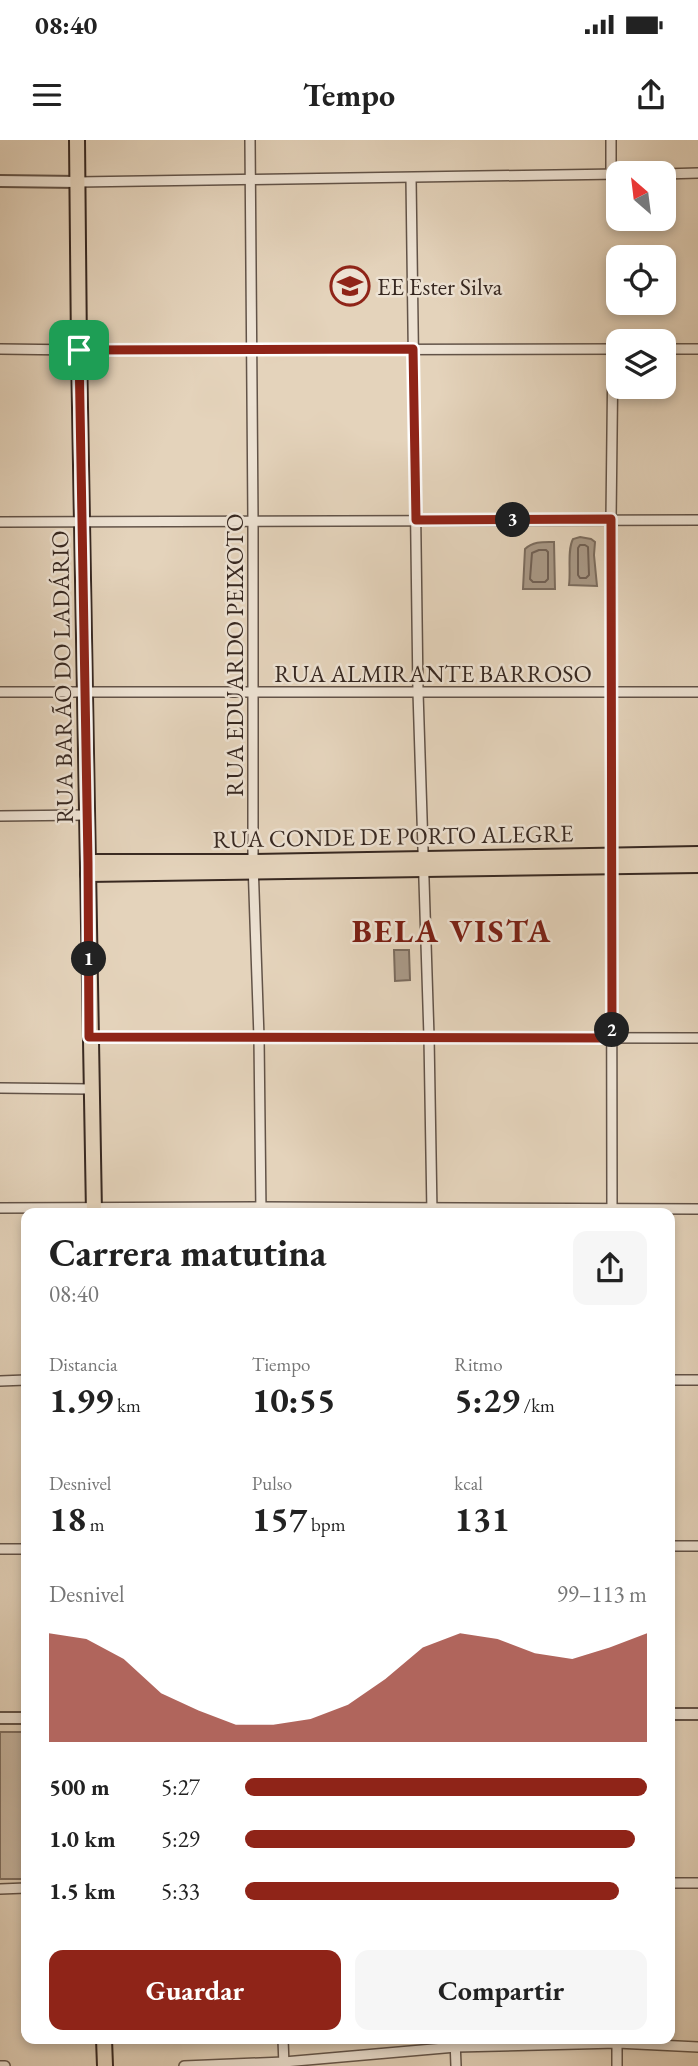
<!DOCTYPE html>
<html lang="es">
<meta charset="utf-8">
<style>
:root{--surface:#fff;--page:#f6f6f6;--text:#222;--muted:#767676;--accent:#8f2418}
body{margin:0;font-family:"EB Garamond",serif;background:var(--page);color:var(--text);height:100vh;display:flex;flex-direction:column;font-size:26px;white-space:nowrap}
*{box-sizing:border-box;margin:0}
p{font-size:23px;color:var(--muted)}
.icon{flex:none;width:38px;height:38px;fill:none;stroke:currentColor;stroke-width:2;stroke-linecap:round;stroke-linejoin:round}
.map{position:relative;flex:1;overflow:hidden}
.panel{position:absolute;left:21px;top:1068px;width:654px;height:836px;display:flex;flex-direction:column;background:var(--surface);border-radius:14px;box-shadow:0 4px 10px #0003}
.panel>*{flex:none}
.needle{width:46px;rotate:332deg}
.controls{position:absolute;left:606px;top:21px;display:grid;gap:14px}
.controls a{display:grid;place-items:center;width:70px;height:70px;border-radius:14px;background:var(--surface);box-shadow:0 4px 10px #0003;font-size:35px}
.pin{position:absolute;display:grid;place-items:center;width:60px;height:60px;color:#fff;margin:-30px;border-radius:14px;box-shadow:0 4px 10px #0006}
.km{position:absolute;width:35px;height:35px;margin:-18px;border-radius:50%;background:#222;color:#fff;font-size:19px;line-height:35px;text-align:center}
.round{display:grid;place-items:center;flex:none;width:74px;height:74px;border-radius:14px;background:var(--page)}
.overview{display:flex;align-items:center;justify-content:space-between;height:119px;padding:0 28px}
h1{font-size:38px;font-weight:700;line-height:52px}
.stats{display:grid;grid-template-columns:repeat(3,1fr);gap:10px;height:119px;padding:7px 28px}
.stats div{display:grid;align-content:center}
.stats b{font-size:35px;font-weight:700}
.stats small{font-size:19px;font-weight:400}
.stats p{font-size:19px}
.chart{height:196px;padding:14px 28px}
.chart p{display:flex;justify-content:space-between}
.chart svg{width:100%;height:126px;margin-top:7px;fill:var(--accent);opacity:.7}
.primary-button{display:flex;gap:14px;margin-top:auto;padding:14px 28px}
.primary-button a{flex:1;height:80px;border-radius:14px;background:var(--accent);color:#fff;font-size:28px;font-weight:700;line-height:80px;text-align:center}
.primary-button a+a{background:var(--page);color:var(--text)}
ul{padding:0 28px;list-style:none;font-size:23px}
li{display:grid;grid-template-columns:112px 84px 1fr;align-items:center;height:52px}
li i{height:18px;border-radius:9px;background:var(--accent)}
.status{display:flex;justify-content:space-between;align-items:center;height:49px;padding:0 35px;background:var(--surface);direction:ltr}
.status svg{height:19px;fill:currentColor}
header{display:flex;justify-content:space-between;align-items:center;height:91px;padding:0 28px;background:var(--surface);font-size:32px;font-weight:700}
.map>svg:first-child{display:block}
.green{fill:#c7b6a1;stroke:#7f6f61;stroke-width:2}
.water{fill:#a99987;stroke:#7b6c5e;stroke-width:2}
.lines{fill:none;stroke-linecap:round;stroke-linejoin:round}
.shore{stroke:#706054;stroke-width:2}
.minor-casing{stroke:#625348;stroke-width:12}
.tertiary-casing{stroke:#625348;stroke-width:14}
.primary-casing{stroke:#372821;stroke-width:18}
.minor{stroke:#ede2d3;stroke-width:9}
.tertiary{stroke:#ede2d3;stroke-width:10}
.primary{stroke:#e4d3bb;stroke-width:14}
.route-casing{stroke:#fff;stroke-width:14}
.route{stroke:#8f2418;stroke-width:9}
.labels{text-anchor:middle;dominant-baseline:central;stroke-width:5;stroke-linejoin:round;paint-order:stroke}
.poi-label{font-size:24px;fill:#372821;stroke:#ede2d3;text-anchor:start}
.street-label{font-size:24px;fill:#372821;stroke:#ede2d3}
.district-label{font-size:32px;font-weight:bold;letter-spacing:2px;fill:#7a1f14;stroke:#ede2d3}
</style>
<div class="status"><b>08:40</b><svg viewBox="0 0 49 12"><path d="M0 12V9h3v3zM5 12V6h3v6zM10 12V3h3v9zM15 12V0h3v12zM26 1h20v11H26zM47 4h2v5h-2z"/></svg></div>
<header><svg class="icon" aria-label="menu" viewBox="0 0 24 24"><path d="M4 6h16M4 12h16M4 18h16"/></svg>Tempo<svg class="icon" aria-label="share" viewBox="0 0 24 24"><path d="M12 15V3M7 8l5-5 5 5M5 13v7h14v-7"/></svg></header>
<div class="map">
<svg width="698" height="1926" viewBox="0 0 698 1926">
<rect width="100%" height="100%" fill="#e4d3bb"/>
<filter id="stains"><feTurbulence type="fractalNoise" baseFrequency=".00286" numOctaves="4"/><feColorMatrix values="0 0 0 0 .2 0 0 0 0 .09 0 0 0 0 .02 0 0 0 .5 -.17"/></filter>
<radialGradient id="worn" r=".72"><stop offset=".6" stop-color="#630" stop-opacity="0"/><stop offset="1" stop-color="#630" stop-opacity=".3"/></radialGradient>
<!-- green -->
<rect class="green" x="0" y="1592" width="26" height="147"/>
<!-- water -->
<g class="water">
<path d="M 580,397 L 591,399 L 595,402 L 594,415 L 597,446 L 569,445 C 571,432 567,410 573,399 Z"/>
<path d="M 554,402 L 555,449 L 523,449 L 525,409 C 533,401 544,402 554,402 Z"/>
<polygon points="394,810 409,810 410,840 395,841"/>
</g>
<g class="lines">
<!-- shore -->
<g class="shore">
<polygon points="580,405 585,405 588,407 589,435 586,438 580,438 578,435 578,408"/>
<polygon points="539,410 546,410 548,412 548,439 545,442 533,442 530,439 532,413"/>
</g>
<!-- minor casing -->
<g class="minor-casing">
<g id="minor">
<polyline points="250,0 253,381 253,722 259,898 261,1073"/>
<polyline points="611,0 611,34"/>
<polyline points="663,34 698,33"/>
<polyline points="411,38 418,552 429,897 432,1073"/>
<polyline points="78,42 618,34"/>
<polyline points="0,209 79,210 618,209"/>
<polyline points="663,209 698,209"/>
<polyline points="0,382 698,380"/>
<polyline points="0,552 698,552"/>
<polyline points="0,676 86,675"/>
<polyline points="89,897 698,898"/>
<polyline points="0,948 90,949"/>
<polyline points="0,1068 260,1067 698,1069"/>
<polyline points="612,1073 611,379 613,209"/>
<polyline points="670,1240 698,1240"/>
<polyline points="0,1241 26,1240"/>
<polyline points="670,1406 698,1406"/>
<polyline points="0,1409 26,1409"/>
<polyline points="670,1743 698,1743"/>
<polyline points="0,1749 26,1748"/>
<polyline points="283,1899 284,1926"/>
<polyline points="455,1899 456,1926"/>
<polyline points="0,1926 5,1926"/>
<polyline points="184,1926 284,1922 456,1907 617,1903 698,1907"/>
<polyline points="617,1926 617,1899"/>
</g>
</g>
<!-- tertiary casing -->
<g class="tertiary-casing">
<g id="tertiary">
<polyline points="0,41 78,42"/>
<polyline points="670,1574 698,1574"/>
<polyline points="0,1578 26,1578"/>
</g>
</g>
<!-- primary casing -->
<g class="primary-casing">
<g id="primary">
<polyline points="77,0 79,210 94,1073"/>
<polyline points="88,722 253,722 698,714"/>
<polyline points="88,734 698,725"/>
<polyline points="104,1899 105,1926"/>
</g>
</g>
<!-- minor -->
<use href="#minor" class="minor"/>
<!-- tertiary -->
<use href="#tertiary" class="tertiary"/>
<!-- primary -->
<use href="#primary" class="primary"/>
</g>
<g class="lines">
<!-- route casing -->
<g class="route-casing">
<polygon id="route" points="413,209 416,380 611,379 612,898 89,897 88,722 79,210"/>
</g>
<!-- route -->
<use href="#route" class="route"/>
</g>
<!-- icons -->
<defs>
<g id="school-ring" transform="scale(2.0125)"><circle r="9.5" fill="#ede2d3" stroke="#8f2418" stroke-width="1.5"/><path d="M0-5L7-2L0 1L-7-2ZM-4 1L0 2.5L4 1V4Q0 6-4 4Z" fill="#8f2418"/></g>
</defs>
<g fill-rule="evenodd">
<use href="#school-ring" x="350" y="146"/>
</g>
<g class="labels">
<!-- poi labels -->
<g class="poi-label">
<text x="377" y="146">EE Ester Silva</text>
</g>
<!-- street labels -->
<g class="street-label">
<text transform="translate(234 515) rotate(-90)">RUA EDUARDO PEIXOTO</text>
<text x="433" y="533">RUA ALMIRANTE BARROSO</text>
<text transform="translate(62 537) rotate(-91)">RUA BARÃO DO LADÁRIO</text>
<text transform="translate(393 696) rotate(-1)">RUA CONDE DE PORTO ALEGRE</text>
</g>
<!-- district labels -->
<g class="district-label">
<text x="452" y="791">BELA VISTA</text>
</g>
</g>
<rect width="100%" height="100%" filter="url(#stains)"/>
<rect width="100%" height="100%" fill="url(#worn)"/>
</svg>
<div class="controls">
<a><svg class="needle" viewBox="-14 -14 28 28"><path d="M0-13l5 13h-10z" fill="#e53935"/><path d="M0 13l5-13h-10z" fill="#767676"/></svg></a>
<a><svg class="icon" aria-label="locate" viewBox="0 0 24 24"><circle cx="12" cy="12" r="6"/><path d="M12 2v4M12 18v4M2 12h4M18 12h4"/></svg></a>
<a><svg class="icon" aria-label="layers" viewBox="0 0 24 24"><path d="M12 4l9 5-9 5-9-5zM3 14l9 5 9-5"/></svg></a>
</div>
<div class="pin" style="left:79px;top:210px;background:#1e9e55"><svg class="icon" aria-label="arrive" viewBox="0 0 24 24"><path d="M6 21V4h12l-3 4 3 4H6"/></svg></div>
<b class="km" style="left:89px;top:819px">1</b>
<b class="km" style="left:612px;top:890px">2</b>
<b class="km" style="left:513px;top:380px">3</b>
<section class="panel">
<div class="overview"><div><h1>Carrera matutina</h1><p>08:40</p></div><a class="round"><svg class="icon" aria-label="share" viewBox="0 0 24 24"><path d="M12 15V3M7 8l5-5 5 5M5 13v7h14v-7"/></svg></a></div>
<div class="stats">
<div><p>Distancia</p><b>1.99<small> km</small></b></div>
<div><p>Tiempo</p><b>10:55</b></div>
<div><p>Ritmo</p><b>5:29<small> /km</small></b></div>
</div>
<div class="stats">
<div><p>Desnivel</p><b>18<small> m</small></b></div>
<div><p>Pulso</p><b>157<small> bpm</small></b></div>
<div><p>kcal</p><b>131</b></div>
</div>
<div class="chart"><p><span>Desnivel</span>99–113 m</p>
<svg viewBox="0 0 160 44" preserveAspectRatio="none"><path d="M0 44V6L10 8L20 15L30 27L40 33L50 38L60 38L70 36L80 31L90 22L100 11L110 6L120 8L130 13L140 15L150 11L160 6V44z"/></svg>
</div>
<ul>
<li><b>500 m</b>5:27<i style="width:100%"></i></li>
<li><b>1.0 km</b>5:29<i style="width:97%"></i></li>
<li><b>1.5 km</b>5:33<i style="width:93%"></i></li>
</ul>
<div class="primary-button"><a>Guardar</a><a>Compartir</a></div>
</section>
</div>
